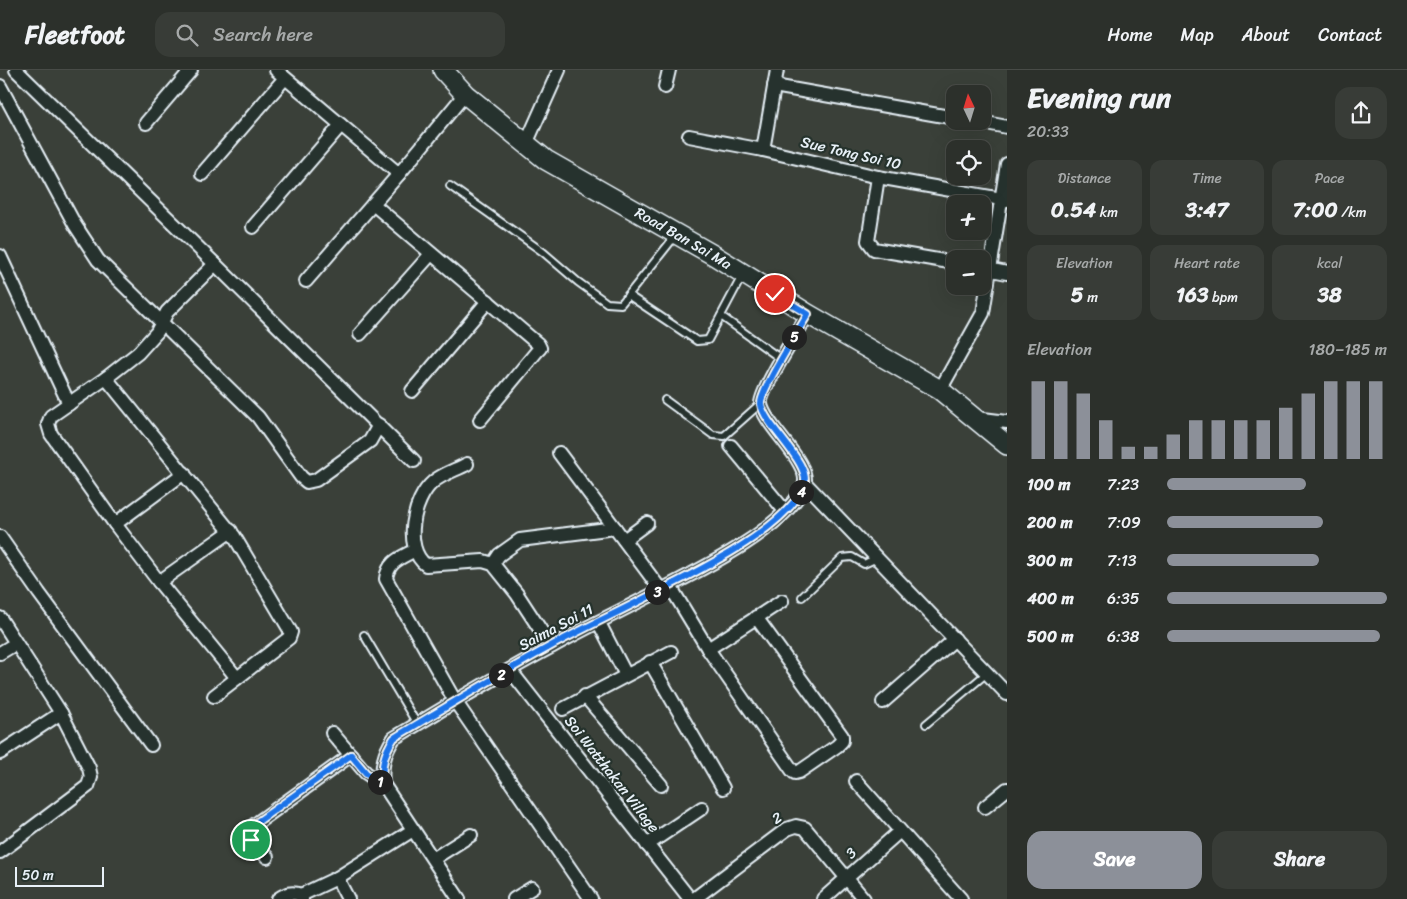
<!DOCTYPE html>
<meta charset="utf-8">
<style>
:root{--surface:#2c302b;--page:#383c37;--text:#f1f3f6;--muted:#a6a9a9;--line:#484b47;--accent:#8c9099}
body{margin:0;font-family:Sriracha,sans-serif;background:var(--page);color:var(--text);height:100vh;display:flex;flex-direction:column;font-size:19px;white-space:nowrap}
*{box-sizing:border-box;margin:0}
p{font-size:16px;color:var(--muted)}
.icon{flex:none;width:28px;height:28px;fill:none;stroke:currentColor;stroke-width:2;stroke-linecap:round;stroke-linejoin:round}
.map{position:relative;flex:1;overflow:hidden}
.details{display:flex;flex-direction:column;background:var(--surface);width:400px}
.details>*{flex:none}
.needle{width:32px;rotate:356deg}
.buttons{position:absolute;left:946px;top:15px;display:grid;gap:10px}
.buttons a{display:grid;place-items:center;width:45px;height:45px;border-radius:10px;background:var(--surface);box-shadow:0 5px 20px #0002,0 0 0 1px var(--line);font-size:25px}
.scale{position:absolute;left:15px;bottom:12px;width:89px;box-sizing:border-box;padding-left:5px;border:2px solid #e8f1f8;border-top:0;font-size:14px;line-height:18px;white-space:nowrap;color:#e8f1f8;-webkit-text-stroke:4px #26332d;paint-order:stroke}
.pin{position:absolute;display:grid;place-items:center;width:42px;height:42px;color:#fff;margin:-21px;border:2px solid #fff;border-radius:50%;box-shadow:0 1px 5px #0007}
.km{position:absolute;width:25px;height:25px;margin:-12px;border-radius:50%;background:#222;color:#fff;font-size:14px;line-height:25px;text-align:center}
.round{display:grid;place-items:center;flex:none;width:52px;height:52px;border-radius:15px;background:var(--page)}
.summary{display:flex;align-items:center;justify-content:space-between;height:85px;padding:0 20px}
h1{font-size:28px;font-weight:800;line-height:38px}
.figures{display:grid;grid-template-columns:repeat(3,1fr);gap:8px;height:85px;padding:5px 20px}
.figures div{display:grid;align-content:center;border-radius:12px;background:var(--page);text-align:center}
.figures b{font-size:21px;font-weight:800}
.figures small{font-size:14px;font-weight:400}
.figures p{font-size:14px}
.chart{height:140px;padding:10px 20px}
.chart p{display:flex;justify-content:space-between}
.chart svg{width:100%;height:90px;margin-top:5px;stroke:var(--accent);stroke-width:6}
.action{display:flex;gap:10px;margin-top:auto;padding:10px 20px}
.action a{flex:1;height:58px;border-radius:15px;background:var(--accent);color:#fff;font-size:20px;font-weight:800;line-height:58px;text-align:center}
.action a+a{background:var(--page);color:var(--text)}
ul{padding:0 20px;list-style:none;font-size:16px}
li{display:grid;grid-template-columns:80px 60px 1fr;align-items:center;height:38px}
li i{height:12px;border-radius:6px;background:var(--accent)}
header{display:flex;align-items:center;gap:30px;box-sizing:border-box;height:70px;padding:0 25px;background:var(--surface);border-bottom:1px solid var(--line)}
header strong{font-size:24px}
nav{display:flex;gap:28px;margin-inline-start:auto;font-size:18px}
.search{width:350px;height:45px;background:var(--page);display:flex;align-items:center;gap:12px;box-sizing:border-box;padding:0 18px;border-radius:15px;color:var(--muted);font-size:19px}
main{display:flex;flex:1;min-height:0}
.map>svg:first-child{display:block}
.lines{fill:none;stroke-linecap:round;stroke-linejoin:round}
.lane-casing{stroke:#e8f1f8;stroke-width:10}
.street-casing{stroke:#e8f1f8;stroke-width:16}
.secondary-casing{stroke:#e8f1f8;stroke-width:22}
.lane{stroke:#26332d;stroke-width:6}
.street{stroke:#26332d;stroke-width:12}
.secondary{stroke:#26332d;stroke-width:19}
.route-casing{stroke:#fff;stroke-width:10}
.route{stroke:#1a73e8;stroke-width:6}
.labels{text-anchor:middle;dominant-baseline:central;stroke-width:4.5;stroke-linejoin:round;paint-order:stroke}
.street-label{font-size:15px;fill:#e8f1f8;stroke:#26332d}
</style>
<header>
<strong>Fleetfoot</strong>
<div class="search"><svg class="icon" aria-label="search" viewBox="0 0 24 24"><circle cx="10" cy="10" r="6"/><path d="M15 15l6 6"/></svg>Search here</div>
<nav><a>Home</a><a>Map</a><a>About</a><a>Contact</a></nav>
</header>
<main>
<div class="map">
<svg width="1007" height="829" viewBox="0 0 1007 829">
<rect width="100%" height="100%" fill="#3a4039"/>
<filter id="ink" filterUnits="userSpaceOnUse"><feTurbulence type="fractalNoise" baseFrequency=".02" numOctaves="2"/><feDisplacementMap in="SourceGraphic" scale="10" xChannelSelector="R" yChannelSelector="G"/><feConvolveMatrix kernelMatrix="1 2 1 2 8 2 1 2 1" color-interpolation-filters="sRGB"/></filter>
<g filter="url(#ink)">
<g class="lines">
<!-- lane casing -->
<g class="lane-casing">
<g id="lane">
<polyline points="450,116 543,182 578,212 607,233 621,234 676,165"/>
<polyline points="628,225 697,271 708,270 742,206"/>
<polyline points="721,246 781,289"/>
<polyline points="665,330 713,365 724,366 760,334"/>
<polyline points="802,527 842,488 852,487 864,494 877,488"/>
<polyline points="364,565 417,654"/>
<polyline points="926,654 987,603"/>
</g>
</g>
<!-- street casing -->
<g class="street-casing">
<g id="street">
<polyline points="16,0 215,194 414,391"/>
<polyline points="276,0 399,104"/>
<polyline points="0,16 75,155 98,190 258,347 301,407 307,412 316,410 370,371 379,355"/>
<polyline points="774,16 955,48"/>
<polyline points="665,17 669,0"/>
<polyline points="976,51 1007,57"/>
<polyline points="146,53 191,0"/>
<polyline points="689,66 763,80 878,107 1007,130"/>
<polyline points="526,74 559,0"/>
<polyline points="763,80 777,0"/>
<polyline points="202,104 285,8"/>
<polyline points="878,107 868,171 874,179 955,193"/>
<polyline points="373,134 538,274 540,278 538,280 480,350"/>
<polyline points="253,157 341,55"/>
<polyline points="0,186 69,334"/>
<polyline points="215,194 167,242 157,262 138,283 106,308 51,346 48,354 51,364 115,454 159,512 237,608"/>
<polyline points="982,198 1007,203"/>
<polyline points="306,211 399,104 465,24"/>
<polyline points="360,264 431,184"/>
<polyline points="106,308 234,466 291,562 289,568 214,626"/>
<polyline points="940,320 983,243 1007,94"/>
<polyline points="412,321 488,231"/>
<polyline points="975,348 1007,352"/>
<polyline points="731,376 785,441"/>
<polyline points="559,383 661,520"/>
<path d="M 467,394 C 456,400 442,404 433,412 C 413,429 403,478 426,495 L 483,491 L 493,494 L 517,524 L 551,576"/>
<polyline points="805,413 1007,624"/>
<polyline points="115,454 184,403"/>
<polyline points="0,467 39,523 151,675"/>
<polyline points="624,470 647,453"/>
<path d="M 415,480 C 401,488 388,491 386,509 L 455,631 L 591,829"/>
<polyline points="493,494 499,485 520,470 615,458"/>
<polyline points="159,512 231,461"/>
<polyline points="670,516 708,579 792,700 795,703 799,702 837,676 842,671 842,666 756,547"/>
<polyline points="0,548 61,643 89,698 91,707 88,716 0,782"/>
<polyline points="599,553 626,605"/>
<polyline points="708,579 782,531"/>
<polyline points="0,583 15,574"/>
<polyline points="650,592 723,718"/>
<polyline points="510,600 690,829"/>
<polyline points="585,626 661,715"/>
<polyline points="883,632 955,569"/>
<polyline points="563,639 671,582"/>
<polyline points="332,663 366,703 383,714"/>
<polyline points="0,683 61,643"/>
<polyline points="856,711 961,829"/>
<polyline points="985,737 1007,719"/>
<polyline points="647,775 702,738"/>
<path d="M 267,787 C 259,778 248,771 250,758 L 351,685"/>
<polyline points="433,789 471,765"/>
<polyline points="337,808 348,829"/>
<path d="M 278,829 C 286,824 291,821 301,825"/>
<polyline points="302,829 301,825 337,808 413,760"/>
<path d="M 459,829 L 383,714 C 381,696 384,683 394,668 C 446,637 498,605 551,577 C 586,557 623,540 659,521 C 700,500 785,459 804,416 C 813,394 764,356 761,334 C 759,323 800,258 808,244"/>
<polyline points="514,829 532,818"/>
<polyline points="694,829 787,759 796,756 805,758 864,829"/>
<polyline points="823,829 900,761"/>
</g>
</g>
<!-- secondary casing -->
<g class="secondary-casing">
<g id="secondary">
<path id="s1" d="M 443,0 L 465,24 L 546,90 L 715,186 L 808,244 L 940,320 L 1007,375"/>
</g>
</g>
<!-- lane -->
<use href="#lane" class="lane"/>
<!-- street -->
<use href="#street" class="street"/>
<!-- secondary -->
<use href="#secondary" class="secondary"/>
</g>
</g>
<g class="lines" filter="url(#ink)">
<!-- route casing -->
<g class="route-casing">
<path id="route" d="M 251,770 C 249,763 248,760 253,755 L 351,685 L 366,703 L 383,714 C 381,696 384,683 394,668 C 446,637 498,605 551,576 C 586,557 623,540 659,521 C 700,500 785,459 804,416 C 813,394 764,356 761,334 C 759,323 800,258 808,244 L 775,224"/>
</g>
<!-- route -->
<use href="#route" class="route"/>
</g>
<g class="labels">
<!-- street labels -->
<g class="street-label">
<text transform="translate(851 83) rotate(13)">Sue Tong Soi 10</text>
<text stroke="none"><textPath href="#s1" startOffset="295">Road Ban Sai Ma</textPath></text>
<text transform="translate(556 557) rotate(-28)">Saima Soi 11</text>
<text transform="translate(612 704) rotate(52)">Soi Watthakan Village</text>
<text transform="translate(777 748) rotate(-31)">2</text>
<text transform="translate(851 783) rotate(-42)">3</text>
</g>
</g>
</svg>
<div class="buttons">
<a><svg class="needle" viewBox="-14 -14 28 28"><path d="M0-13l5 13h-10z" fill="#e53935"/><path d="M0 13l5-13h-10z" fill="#a6a9a9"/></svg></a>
<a><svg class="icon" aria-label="locate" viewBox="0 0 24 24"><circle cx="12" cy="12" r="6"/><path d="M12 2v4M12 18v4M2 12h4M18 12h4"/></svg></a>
<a>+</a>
<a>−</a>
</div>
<div class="scale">50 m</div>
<div class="pin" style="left:251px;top:770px;background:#1e9e55"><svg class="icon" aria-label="arrive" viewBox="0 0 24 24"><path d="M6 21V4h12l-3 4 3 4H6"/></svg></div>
<div class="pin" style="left:775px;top:224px;background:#d93025"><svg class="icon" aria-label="check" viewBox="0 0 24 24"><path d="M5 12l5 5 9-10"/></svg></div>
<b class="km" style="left:380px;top:712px">1</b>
<b class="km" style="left:501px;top:605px">2</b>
<b class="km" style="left:657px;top:522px">3</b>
<b class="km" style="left:801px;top:422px">4</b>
<b class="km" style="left:794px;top:267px">5</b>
</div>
<section class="details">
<div class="summary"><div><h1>Evening run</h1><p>20:33</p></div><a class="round"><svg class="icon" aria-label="share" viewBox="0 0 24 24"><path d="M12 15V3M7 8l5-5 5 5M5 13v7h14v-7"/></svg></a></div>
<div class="figures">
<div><p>Distance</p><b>0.54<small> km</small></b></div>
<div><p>Time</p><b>3:47</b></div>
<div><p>Pace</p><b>7:00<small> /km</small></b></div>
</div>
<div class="figures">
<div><p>Elevation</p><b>5<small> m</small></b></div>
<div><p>Heart rate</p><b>163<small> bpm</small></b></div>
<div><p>kcal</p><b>38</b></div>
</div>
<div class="chart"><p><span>Elevation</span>180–185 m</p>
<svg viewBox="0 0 160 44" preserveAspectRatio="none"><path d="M5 44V6M15 44V6M25 44V12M35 44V25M45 44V38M55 44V38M65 44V32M75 44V25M85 44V25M95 44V25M105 44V25M115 44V19M125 44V12M135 44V6M145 44V6M155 44V6"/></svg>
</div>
<ul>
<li><b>100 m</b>7:23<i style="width:63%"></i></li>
<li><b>200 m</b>7:09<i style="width:71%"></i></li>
<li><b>300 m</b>7:13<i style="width:69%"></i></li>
<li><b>400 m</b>6:35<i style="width:100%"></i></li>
<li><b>500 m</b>6:38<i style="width:97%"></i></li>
</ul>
<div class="action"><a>Save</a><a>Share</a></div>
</section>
</main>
